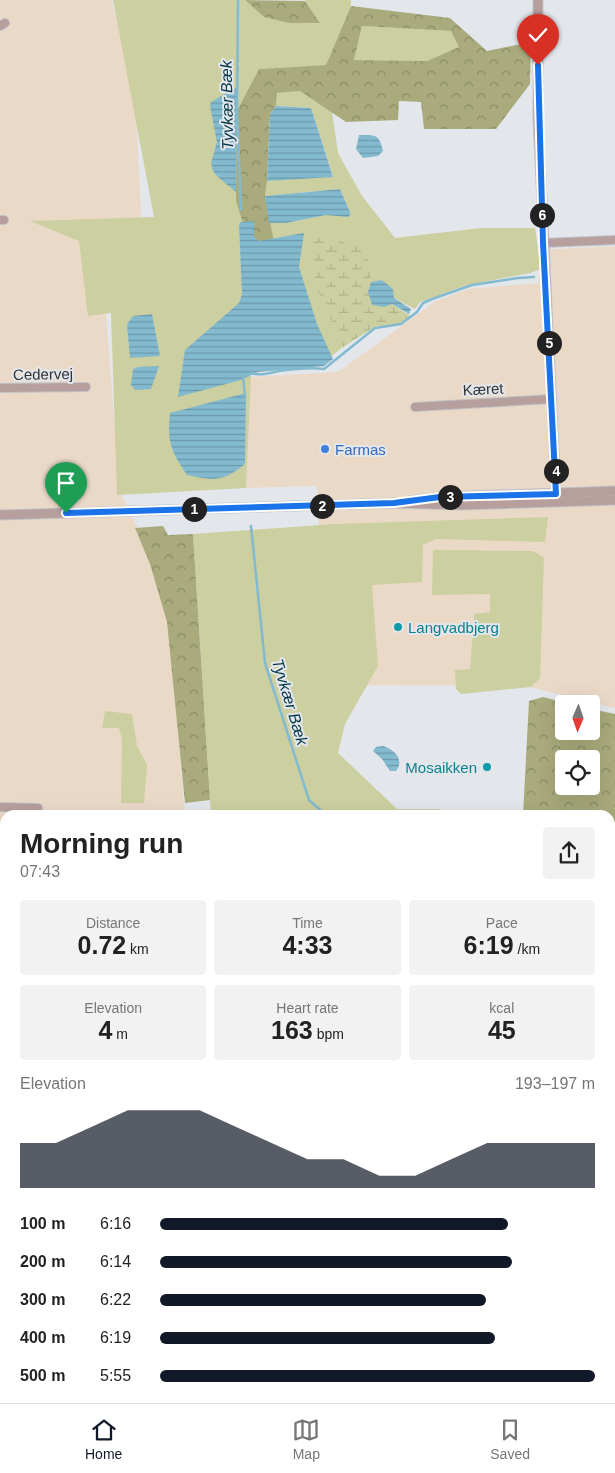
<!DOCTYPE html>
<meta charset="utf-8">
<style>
:root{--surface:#fff;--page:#f2f2f2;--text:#222;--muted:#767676;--line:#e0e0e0;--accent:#111827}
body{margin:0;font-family:Arial,sans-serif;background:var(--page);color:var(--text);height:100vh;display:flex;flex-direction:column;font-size:19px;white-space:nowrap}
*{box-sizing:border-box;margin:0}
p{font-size:16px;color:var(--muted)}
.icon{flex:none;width:28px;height:28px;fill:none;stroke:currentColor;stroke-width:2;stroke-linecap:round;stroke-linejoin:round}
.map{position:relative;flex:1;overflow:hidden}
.side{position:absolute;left:0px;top:810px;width:615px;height:594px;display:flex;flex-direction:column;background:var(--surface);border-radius:15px 15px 0 0;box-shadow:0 5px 20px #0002}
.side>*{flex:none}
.needle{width:32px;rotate:182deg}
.buttons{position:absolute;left:555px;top:695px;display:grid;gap:10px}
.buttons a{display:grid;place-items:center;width:45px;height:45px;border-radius:5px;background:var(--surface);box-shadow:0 5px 20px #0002;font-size:25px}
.pin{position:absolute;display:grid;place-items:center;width:42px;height:42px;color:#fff;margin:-51px -21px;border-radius:50% 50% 50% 0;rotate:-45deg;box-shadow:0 0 5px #0007}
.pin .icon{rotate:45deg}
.km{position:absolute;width:25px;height:25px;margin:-12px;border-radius:50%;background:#222;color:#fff;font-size:14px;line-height:25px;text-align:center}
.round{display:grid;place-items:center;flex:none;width:52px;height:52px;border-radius:5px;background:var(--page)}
.summary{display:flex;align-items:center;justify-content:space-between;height:85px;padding:0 20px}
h1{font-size:28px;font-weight:800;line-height:38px}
.metrics{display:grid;grid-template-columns:repeat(3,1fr);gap:8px;height:85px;padding:5px 20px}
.metrics div{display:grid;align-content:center;border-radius:5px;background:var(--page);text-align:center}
.metrics b{font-size:25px;font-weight:800}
.metrics small{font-size:14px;font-weight:400}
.metrics p{font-size:14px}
.chart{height:140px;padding:10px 20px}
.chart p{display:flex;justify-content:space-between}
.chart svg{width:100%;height:90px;margin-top:5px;fill:var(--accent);opacity:.7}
ul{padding:0 20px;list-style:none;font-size:16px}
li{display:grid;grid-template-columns:80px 60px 1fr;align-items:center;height:38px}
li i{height:12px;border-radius:6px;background:var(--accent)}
.tabs{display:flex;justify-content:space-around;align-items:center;height:70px;border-top:1px solid var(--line);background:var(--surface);font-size:14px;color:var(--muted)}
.tabs a{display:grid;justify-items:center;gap:2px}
.tabs .active{color:var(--accent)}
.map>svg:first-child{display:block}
.industrial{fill:#ebd9c8}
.grass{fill:#cccf9f}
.forest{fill:url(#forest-crowns);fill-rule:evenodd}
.wetland{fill:url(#wetland-marsh)}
.water{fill:url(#water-rules)}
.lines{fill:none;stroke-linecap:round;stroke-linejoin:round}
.stream{stroke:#83bacf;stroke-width:2.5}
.minor-casing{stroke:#bfc2c6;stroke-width:10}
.tertiary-casing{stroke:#bfc2c6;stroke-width:11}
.minor{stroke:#b79f9e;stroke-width:8}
.tertiary{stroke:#b79f9e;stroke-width:9}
.route-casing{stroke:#fff;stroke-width:10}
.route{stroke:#1a73e8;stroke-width:6}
.shop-dot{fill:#3f7fe0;stroke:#e3e6eb;stroke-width:2}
.culture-dot{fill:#0f9aa8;stroke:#e3e6eb;stroke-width:2}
.labels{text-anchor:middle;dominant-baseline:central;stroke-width:4;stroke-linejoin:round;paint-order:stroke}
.street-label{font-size:15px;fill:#313234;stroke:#e3e6eb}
.shop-label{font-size:15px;fill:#366cbe;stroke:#e3e6eb;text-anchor:start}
.culture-label{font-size:15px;fill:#0d838f;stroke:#e3e6eb;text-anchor:start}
.water-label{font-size:16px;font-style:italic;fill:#043847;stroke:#e3e6eb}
</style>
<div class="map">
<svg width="615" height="1403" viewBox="0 0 615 1403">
<defs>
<pattern id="forest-crowns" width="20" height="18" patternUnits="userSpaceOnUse" patternTransform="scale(1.25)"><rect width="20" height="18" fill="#a9ab7c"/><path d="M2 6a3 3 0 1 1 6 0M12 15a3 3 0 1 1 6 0" fill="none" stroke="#8a8c66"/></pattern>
<pattern id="wetland-marsh" width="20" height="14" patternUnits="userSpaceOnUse" patternTransform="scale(1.25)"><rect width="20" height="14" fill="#cccf9f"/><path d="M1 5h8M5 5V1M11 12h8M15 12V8" fill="none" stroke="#b0b28a"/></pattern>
<pattern id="water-rules" width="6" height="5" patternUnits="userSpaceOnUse" patternTransform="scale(1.25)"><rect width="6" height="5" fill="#83bacf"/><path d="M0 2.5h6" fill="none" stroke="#6c98a9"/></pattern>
</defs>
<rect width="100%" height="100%" fill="#e3e6eb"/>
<!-- industrial -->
<g class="industrial">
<polygon points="0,0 112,0 136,109 145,299 105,302 120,493 139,530 166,595 185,815 5,815 5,1399 87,1399 86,1403 0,1403"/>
<polygon points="615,246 615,708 526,686 327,685 317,486 246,488 251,377 338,372 436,301 468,289 539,283 538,250"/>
</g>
<!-- grass -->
<g class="grass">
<polygon points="113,0 245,0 264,17 319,22 305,1 306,0 351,0 351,6 326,65 260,69 237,111 274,242 269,223 286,223 326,215 350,215 350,212 340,189 265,196 267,181 333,176 311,108 276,106 277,93 300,91 332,112 338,153 362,196 395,238 481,228 535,228 541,269 530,273 467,285 420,302 415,309 394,298 368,292 410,316 398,324 376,326 343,347 324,362 248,369 251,377 246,488 117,495 111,313 88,316 79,241 30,221 154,217"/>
<polygon points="362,26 452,31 460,47 427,61 354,60"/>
<polygon points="548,517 545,542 436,539 423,545 422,582 372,585 378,666 345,724 338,753 397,809 440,809 442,815 211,815 193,534 335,524"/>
<polygon points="433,550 533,551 544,558 540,678 531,687 461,694 456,689 455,670 470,669 474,614 490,612 490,594 432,595"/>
<polygon points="105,711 132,714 137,746 147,765 144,803 121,803 122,739 119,728 102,728"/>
<polygon points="195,1399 455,1399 456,1403 193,1403"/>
</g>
<!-- forest -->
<g class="forest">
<polygon points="245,0 305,1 320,23 289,23 264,17"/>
<path d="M 351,6 L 450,18 L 487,51 L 531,42 L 530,84 L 496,129 L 424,129 L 421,102 L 399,101 L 398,120 L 346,122 L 300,91 L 277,93 L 276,106 L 270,114 L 267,181 L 265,196 L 274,242 L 250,245 L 236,201 L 237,111 L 259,69 L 326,65 ZM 362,26 L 451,31 L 459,47 L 427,61 L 354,60 Z"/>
<polygon points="163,526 168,535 193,534 210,800 185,803 167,622 150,564 135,528"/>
<path d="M 543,697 L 571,704 L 564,704 L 564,731 L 591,731 L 591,709 L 615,714 L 615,868 L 610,882 L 610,815 L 523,815 L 529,701 ZM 564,759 L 591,759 L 591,786 L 564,786 Z"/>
</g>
<!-- wetland -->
<polygon class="wetland" points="309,235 366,247 371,282 368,292 392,304 410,316 398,324 376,326 343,347 316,286"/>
<!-- water -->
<g class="water">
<polygon points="237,87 236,192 219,178 213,171 211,163 217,142 210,106 211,102"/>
<polygon points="276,106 311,108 333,177 267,181 270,114"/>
<path d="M 359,135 C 376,135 379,134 383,151 L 378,156 L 363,158 L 356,149 Z"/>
<polygon points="340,189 350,212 350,215 348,217 326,215 286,223 269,223 265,196"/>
<polygon points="254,221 254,237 259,241 304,233 299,267 317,324 333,359 324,366 258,372 241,380 178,397 185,350 239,303 242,294 239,224 241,222"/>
<polygon points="382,280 393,289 394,298 411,309 409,314 392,304 384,307 372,305 368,292 371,282"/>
<polygon points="152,314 160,356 130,358 127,324 133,316"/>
<polygon points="159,366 151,389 135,390 131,385 133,369 138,367"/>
<path d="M 246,393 L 245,464 C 223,482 214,481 187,475 C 171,451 167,443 170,413 Z"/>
<path d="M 383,746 C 394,749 405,760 396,771 L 390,771 L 382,759 L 373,751 L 376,747 Z"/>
</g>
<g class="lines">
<!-- stream -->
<g class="stream">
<polyline points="238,0 237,111 241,210"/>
<path d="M 251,373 C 262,376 269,373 279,371 C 294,369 309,367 324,369 L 375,328 L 401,324 L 417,312 L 423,303 L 432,299 L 472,285 L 518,278 L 534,277"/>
<polyline points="243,377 245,397"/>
<polyline points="251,526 265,663 309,800 326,815"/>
<polyline points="202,1403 203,1399"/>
</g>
<!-- minor casing -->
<g class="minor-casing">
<g id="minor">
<polyline points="0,26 5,23"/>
<polyline points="0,220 4,220"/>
<polyline points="543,243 615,240"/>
<polyline points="0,388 86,387"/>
<polyline points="415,407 552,399"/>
<polyline points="0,807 38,808"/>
<polyline points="0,964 5,964"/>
<polyline points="0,1108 5,1108"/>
<polyline points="610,1167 615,1168"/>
<polyline points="610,1244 615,1238"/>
<polyline points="0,1263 5,1264"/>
<polyline points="610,1348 615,1337"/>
<polyline points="601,1403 602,1399"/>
</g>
</g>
<!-- tertiary casing -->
<g class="tertiary-casing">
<g id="tertiary">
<polyline points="538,0 538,118 556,494"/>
<polyline points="409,501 440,497 615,491"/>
<polyline points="0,515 394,503 462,505 615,500"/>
</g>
</g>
<!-- minor -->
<use href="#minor" class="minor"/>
<!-- tertiary -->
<use href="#tertiary" class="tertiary"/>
</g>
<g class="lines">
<!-- route casing -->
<g class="route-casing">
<polyline id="route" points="66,513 394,503 440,497 556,494 543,243 538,65"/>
</g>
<!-- route -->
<use href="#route" class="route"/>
</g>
<!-- markers -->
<circle class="shop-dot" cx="325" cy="449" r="5"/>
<g class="culture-dot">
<circle cx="398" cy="627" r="5"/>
<circle cx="487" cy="767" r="5"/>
</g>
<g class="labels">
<!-- street labels -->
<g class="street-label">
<text transform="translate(43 374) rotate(-1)">Cedervej</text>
<text transform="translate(483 389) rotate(-3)">Kæret</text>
</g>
<!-- shop labels -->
<g class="shop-label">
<text x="335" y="449">Farmas</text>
</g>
<!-- culture labels -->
<g class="culture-label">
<text x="408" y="627">Langvadbjerg</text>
<text x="477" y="767" text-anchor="end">Mosaikken</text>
</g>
<!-- water labels -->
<g class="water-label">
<text transform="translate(227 105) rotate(-91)">Tyvkær Bæk</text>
<text transform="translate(290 702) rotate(73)">Tyvkær Bæk</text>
</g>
</g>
</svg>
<div class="buttons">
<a><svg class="needle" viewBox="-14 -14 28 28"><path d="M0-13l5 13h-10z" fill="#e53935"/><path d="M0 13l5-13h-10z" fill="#767676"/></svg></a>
<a><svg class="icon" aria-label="locate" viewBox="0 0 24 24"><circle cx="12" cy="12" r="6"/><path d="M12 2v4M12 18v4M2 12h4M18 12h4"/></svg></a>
</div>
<div class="pin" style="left:66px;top:513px;background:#1e9e55"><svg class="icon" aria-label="arrive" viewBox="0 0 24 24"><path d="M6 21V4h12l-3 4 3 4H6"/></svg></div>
<div class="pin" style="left:538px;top:65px;background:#d93025"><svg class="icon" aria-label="check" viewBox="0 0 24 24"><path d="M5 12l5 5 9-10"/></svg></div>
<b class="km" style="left:194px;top:509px">1</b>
<b class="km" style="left:322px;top:506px">2</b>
<b class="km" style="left:450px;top:497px">3</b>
<b class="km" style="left:556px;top:471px">4</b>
<b class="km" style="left:549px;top:343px">5</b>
<b class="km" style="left:542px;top:215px">6</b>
<section class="side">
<div class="summary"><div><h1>Morning run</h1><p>07:43</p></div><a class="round"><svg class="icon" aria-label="share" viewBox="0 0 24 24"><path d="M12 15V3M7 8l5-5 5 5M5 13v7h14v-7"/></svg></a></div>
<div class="metrics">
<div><p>Distance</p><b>0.72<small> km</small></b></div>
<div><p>Time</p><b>4:33</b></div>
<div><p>Pace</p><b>6:19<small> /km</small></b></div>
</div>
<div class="metrics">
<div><p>Elevation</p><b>4<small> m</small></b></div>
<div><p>Heart rate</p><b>163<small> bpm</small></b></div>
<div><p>kcal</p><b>45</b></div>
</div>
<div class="chart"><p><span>Elevation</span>193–197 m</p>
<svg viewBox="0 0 160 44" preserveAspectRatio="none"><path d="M0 44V22L10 22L20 14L30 6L40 6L50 6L60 14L70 22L80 30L90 30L100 38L110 38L120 30L130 22L140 22L150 22L160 22V44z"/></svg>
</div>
<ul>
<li><b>100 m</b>6:16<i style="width:80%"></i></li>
<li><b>200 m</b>6:14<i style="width:81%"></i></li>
<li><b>300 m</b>6:22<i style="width:75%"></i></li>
<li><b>400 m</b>6:19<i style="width:77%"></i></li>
<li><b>500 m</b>5:55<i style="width:100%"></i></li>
</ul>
</section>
</div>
<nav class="tabs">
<a class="active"><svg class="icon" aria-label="home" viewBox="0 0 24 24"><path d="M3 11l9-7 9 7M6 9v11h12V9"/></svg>Home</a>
<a><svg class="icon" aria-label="map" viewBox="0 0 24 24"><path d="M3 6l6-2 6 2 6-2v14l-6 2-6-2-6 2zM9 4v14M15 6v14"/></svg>Map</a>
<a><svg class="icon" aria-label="saved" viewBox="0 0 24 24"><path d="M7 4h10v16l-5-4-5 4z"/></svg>Saved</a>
</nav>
